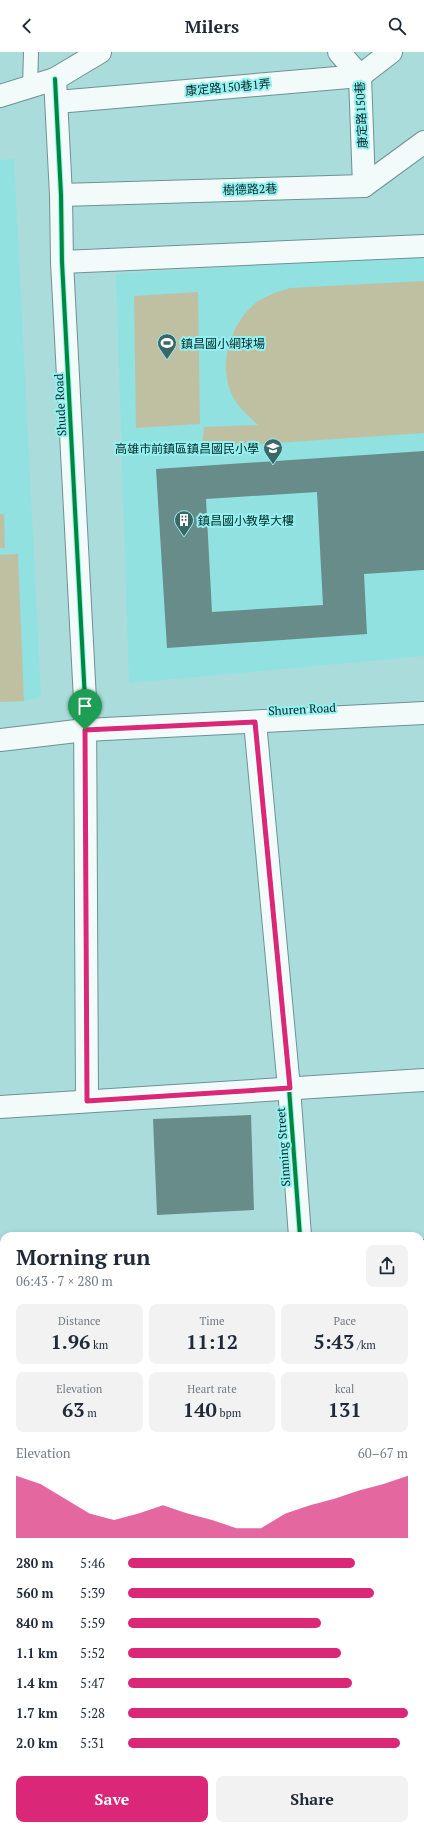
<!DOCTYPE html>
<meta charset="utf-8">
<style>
:root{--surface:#fff;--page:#f2f2f3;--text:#1f2937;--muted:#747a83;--accent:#db2777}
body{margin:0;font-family:"PT Serif","Noto Sans TC",serif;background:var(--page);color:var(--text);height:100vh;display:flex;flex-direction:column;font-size:15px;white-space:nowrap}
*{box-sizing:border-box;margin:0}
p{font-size:13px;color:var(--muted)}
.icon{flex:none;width:22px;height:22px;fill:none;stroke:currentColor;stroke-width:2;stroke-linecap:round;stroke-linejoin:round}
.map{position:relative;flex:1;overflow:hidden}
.sheet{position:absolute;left:0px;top:1180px;width:424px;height:598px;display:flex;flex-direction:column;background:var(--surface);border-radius:12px 12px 0 0;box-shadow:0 2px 6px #0003}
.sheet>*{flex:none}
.pin{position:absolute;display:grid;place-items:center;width:34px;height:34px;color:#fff;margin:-41px -17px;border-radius:50% 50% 50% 0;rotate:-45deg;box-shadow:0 0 4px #0007}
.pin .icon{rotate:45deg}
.round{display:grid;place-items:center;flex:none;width:42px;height:42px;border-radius:8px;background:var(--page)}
.overview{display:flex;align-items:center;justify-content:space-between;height:68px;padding:0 16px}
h1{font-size:22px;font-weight:700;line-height:30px}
.metrics{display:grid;grid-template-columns:repeat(3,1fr);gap:6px;height:68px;padding:4px 16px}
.metrics div{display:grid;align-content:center;border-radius:8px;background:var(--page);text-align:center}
.metrics b{font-size:20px;font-weight:700}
.metrics small{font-size:11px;font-weight:400}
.metrics p{font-size:11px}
.chart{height:112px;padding:8px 16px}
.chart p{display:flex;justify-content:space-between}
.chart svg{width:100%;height:72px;margin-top:4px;fill:var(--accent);opacity:.7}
.primary-button{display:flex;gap:8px;margin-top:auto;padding:8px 16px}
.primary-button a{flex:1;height:46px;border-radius:8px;background:var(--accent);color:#fff;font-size:16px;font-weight:700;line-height:46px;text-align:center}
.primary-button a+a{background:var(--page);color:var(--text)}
ul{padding:0 16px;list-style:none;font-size:13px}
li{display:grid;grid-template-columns:64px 48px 1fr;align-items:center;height:30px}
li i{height:10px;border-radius:5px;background:var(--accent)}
header{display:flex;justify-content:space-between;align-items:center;height:52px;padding:0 16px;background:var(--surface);font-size:18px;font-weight:700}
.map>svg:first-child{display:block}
.built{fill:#91e1e1}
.green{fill:#bfc0a2}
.water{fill:#6ec2c2}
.building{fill:#678c89;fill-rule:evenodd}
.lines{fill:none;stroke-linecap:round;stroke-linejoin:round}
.lane-casing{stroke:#6e9292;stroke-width:16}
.street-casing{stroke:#6e9292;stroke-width:24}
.primary-casing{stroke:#6e9292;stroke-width:24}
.path{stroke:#bdcdcd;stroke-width:2.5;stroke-dasharray:3 2;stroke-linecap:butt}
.lane{stroke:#f2fafa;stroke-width:14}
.street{stroke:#f2fafa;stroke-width:22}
.primary{stroke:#f2fafa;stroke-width:22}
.cycleway-casing{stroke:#96f0f0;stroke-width:6}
.cycleway{stroke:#00873e;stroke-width:4}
.route-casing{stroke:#fff;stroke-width:8}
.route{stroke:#db2777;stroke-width:5}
.labels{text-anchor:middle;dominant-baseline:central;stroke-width:4;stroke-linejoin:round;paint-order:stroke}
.street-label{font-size:12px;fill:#002828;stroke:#96f0f0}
.poi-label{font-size:12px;fill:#002828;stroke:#96f0f0;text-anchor:start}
</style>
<header><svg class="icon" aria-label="back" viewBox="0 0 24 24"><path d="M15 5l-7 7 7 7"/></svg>Milers<svg class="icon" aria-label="search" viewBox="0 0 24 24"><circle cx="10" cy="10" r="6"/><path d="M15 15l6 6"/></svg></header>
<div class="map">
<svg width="424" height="1778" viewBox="0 0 424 1778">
<rect width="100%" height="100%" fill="#aadcdc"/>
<!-- built -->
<g class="built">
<polygon points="14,107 41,645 24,649 0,650 0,108"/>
<polygon points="424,203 424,604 129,631 116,222"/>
</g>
<!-- green -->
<g class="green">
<path d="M 424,229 L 424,381 L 202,396 L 204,375 L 258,373 C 249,365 239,356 233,345 C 218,315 228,278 251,255 C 261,245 277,240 290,236 Z"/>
<polygon points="198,240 200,372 136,376 134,244"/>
<polygon points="0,462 4,462 5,496 0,496"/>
<polygon points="18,502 24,649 0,650 0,503"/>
<polygon points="420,1743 424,1743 424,1778 184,1778 184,1774 420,1774"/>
</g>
<!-- water -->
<g class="water">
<polygon points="424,1554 424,1737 420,1737 420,1555"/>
<rect x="0" y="1577" width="4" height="182"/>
</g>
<!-- building -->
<g class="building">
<path d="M 424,399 L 424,518 L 364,522 L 367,582 L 167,596 L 156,417 ZM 317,440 L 323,553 L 212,560 L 206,447 Z"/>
<polygon points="251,1063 254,1158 157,1163 153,1067"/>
</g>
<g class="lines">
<!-- lane casing -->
<g class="lane-casing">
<g id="lane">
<polyline points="30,36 31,0"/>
<polyline points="420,1336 424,1336"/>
<polyline points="0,1355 4,1354"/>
<polyline points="420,1518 424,1518"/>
<polyline points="0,1541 4,1541"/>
</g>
</g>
<!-- street casing -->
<g class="street-casing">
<g id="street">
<polyline points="339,0 360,24 364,134"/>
<polyline points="55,27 61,143 62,210 85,648 87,1049"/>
<polyline points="0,44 55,27 100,0"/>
<polyline points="57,50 360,24 391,0"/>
<polyline points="61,143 364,134 424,90"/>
<polyline points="62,210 424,194"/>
<polyline points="255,670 289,1036 300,1184"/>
<polyline points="0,688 85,678 424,661"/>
<polyline points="0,1055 424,1028"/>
<polyline points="420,1199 424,1199"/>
<polyline points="0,1213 4,1213"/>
</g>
</g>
<!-- primary casing -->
<g class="primary-casing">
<g id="primary">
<polyline points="420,1370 424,1370"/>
<polyline points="0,1391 4,1391"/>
<polyline points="420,1404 424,1403"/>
<polyline points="0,1425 4,1424"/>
<polyline points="420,1445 424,1445"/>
<polyline points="0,1468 4,1467"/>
<polyline points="420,1494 424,1494"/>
<polyline points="0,1517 4,1517"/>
</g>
</g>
<!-- path -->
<g class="path">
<polyline points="420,1755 424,1755"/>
<polyline points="30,1778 100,1774"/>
</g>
<!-- lane -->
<use href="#lane" class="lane"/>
<!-- street -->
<use href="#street" class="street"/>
<!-- primary -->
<use href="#primary" class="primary"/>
<!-- cycleway casing -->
<g class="cycleway-casing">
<g id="cycleway">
<polyline points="55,27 61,143 62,210 85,648 87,1049"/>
<polyline points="255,670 289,1036 300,1184"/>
</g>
</g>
<!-- cycleway -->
<use href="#cycleway" class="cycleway"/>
</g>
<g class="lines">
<!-- route casing -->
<g class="route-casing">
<polygon id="route" points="255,670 290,1036 87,1049 85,678"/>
</g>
<!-- route -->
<use href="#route" class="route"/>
</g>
<!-- icons -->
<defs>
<g id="stadium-pin" transform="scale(1)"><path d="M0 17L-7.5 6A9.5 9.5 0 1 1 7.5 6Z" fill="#3b6767" stroke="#96f0f0"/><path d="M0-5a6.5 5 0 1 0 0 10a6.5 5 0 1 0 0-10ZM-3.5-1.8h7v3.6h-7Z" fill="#fff"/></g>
<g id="school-pin" transform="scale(1)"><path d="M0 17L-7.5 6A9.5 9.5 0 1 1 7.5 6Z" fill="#3b6767" stroke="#96f0f0"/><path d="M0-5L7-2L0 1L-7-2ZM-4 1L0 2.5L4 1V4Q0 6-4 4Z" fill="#fff"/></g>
<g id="building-pin" transform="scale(1)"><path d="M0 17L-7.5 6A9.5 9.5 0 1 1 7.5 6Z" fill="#3b6767" stroke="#96f0f0"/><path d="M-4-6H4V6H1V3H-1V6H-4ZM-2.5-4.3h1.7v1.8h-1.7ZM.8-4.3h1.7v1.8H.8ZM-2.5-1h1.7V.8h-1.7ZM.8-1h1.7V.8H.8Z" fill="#fff"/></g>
</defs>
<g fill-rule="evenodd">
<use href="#stadium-pin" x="167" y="291"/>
<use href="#school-pin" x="273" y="396"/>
<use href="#building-pin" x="184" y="468"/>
</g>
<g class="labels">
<!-- street labels -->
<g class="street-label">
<text transform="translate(228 35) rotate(-5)">康定路150巷1弄</text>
<text transform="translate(361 63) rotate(-93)">康定路150巷</text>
<text transform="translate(250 137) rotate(-2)">樹德路2巷</text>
<text transform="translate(60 353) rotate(-93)">Shude Road</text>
<text transform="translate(302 657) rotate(-3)">Shuren Road</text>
<text transform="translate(283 1095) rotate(-94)">Sinming Street</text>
</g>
<!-- poi labels -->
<g class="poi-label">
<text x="181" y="291">鎮昌國小網球場</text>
<text x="259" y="396" text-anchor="end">高雄市前鎮區鎮昌國民小學</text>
<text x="198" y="468">鎮昌國小教學大樓</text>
</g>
</g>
</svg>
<div class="pin" style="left:85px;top:678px;background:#1e9e55"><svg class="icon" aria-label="arrive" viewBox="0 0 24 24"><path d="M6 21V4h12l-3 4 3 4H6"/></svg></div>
<section class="sheet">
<div class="overview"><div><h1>Morning run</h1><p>06:43 · 7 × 280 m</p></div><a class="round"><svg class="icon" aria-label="share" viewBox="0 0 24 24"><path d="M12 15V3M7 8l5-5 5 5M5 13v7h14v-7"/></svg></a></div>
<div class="metrics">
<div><p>Distance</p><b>1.96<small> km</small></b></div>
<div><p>Time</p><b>11:12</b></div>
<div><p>Pace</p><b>5:43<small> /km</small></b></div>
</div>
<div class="metrics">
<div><p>Elevation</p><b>63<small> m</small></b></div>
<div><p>Heart rate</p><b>140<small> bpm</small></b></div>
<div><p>kcal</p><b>131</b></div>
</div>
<div class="chart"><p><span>Elevation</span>60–67 m</p>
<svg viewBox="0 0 160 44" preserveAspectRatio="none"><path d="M0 44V6L10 11L20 20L30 29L40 33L50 29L60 24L70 29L80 33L90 38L100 38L110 29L120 24L130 20L140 15L150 11L160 6V44z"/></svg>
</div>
<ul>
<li><b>280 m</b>5:46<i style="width:81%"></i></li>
<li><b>560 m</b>5:39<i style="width:88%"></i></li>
<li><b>840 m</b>5:59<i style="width:69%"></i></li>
<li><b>1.1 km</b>5:52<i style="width:76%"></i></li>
<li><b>1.4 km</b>5:47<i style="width:80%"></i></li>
<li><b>1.7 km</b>5:28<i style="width:100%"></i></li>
<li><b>2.0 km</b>5:31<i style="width:97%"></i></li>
</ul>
<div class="primary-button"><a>Save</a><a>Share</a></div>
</section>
</div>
